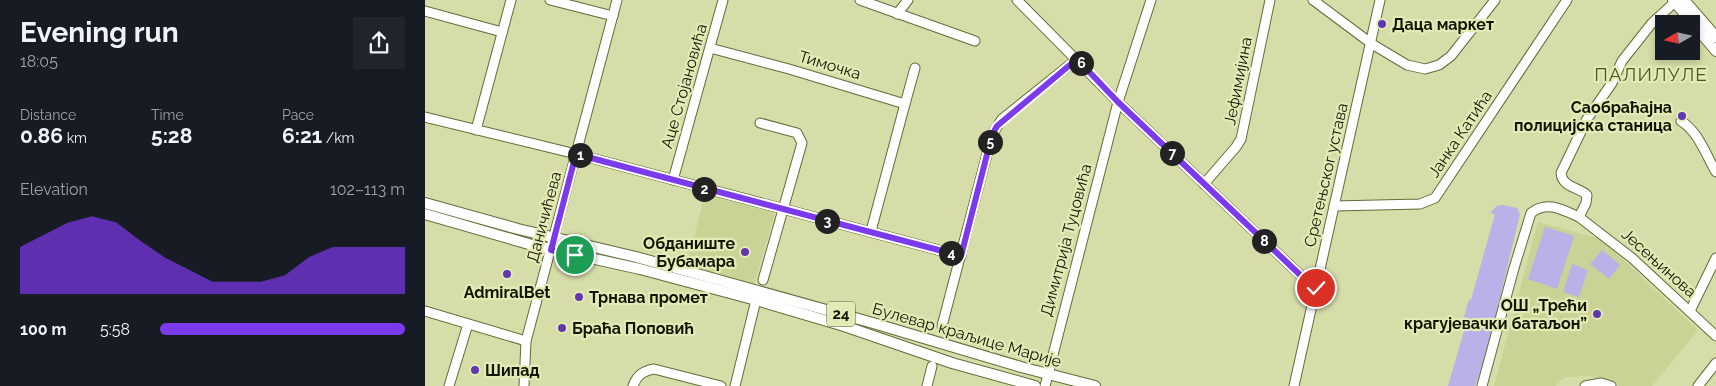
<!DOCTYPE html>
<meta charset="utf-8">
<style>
:root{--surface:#171b24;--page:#20242c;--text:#f1f3f6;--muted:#9ea1a6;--accent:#7c3aed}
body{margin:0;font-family:Raleway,sans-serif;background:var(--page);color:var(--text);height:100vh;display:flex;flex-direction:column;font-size:19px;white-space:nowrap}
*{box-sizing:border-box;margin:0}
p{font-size:16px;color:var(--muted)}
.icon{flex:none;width:28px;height:28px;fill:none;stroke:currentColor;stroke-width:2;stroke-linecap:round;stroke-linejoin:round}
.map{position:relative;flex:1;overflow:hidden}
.details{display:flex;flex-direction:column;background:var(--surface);width:425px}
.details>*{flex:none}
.needle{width:32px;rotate:261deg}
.buttons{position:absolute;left:1230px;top:15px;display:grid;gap:10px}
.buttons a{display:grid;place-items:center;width:45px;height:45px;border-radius:0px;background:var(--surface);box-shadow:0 2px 8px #0003;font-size:25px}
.pin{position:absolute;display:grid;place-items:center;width:42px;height:42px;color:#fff;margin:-21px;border:2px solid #fff;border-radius:50%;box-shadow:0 1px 5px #0007}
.km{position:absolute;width:25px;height:25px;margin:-12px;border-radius:50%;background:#222;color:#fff;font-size:14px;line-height:25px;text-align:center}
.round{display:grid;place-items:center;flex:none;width:52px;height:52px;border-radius:0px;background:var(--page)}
.headline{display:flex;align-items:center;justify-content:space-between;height:85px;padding:0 20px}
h1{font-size:28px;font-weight:700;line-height:38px}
.metrics{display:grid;grid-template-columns:repeat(3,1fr);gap:8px;height:85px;padding:5px 20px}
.metrics div{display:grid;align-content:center}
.metrics b{font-size:21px;font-weight:700}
.metrics small{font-size:14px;font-weight:400}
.metrics p{font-size:14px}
.chart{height:140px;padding:10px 20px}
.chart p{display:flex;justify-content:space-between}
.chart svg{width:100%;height:90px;margin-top:5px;fill:var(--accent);opacity:.7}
ul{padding:0 20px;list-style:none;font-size:16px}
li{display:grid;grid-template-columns:80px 60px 1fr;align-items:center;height:38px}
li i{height:12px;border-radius:6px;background:var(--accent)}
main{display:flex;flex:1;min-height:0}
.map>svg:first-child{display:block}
.built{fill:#cad295}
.green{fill:#bcb0e8}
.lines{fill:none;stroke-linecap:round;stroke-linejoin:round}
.minor-casing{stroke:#656a39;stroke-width:11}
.major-casing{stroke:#656a39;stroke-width:12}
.minor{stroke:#fff;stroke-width:9}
.major{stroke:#fff;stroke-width:10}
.route-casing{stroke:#fff;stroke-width:10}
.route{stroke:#7c3aed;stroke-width:6}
.poi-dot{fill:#6137af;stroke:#e3eab5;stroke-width:2}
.labels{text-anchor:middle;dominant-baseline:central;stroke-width:4.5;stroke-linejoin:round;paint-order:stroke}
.shield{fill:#e3eab5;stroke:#515538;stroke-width:1}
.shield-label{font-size:15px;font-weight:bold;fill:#131503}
.poi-label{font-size:16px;font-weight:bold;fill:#131503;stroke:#e3eab5;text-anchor:start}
.street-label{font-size:16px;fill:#131503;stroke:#e3eab5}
.quarter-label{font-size:19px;letter-spacing:1px;fill:#4f5423;stroke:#e3eab5}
</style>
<main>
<section class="details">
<div class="headline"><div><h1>Evening run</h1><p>18:05</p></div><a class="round"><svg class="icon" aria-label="share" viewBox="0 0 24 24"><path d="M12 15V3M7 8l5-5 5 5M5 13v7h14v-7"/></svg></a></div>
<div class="metrics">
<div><p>Distance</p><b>0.86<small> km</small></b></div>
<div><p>Time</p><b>5:28</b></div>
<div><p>Pace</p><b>6:21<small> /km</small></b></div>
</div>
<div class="chart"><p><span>Elevation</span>102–113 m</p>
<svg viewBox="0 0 160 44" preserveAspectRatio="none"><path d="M0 44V21L10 15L20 9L30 6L40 9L50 18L60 26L70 32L80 38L90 38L100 38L110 35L120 26L130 21L140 21L150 21L160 21V44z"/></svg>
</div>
<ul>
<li><b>100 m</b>5:58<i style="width:100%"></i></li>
</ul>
</section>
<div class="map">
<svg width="1291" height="386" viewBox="0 0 1291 386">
<rect width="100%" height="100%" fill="#d6dda8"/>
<!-- built -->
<g class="built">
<polygon points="280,194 350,213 328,288 261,269"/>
<polygon points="1113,222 1176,239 1273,330 1227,386 1194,386 1165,376 1140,377 1130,386 1069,386"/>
</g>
<!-- green -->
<g class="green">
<polygon points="1077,205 1092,208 1095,214 1062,352 1050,386 1023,386 1042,321 1038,320 1044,299 1046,300 1070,214 1065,213 1072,206"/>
<polygon points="1120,227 1149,236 1132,289 1103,279"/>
<polygon points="1177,250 1195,265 1184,279 1165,264"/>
<polygon points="1147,264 1163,270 1154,297 1138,292"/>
</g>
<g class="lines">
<!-- minor casing -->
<g class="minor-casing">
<g id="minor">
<polyline points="125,0 188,16"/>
<polyline points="435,0 550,41"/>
<polyline points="592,0 693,102 891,290"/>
<polyline points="888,0 947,44 982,65 1000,69 1014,65 1026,56 1070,0"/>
<polyline points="0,11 77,32"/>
<polyline points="472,14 483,0"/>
<polyline points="285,48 364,69 480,104 490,68"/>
<polyline points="0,117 151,154 536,256"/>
<path d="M 1256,121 C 1273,131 1281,155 1291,172"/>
<polyline points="335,123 372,133 377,143 338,280"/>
<polyline points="51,130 86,0"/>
<polyline points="248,180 298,0"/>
<polyline points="779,184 811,147 816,139 845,0"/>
<polyline points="909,206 995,204 1010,198 1142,0"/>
<polyline points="1154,217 1207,258 1291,336"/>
<polyline points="446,231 480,104"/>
<polyline points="0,311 101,341"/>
<polyline points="1265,311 1291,258"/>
<polyline points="517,326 567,135 577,119 652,59"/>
<polyline points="24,386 43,324"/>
<polyline points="99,386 101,341 192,0"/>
<path d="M 208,386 C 212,375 218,371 229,369 L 296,386"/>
<polyline points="310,386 331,300"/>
<polyline points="502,386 507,366"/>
<polyline points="620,386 693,102 726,0"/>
<polyline points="869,386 955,0"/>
<path d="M 1057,386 L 1089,268 L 1106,213 C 1122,200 1138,210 1154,217 L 1161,203 L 1162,195 C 1153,187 1137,187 1136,173 L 1162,119 L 1187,83 L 1197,61 L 1227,23 L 1250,2"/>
<polyline points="1160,386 1176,383 1186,386"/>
<polyline points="1273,386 1291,363"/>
</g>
</g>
<!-- major casing -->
<g class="major-casing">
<g id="major">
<polyline points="1248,0 1291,51"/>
<polyline points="1259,0 1291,37"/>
<polyline points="0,203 93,229 211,257 448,323 596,367 670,386"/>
<polyline points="0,214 107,245 215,269 331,300 419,326 527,363 610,386"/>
</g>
</g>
<!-- minor -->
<use href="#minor" class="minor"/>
<!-- major -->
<use href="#major" class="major"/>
</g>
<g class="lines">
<!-- route casing -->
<g class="route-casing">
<polyline id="route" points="150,255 126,250 151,154 536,256 567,135 572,126 652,59 693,102 891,290 891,288"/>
</g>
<!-- route -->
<use href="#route" class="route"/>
</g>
<!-- markers -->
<g class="poi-dot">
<circle cx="957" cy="24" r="5"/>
<circle cx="1257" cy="116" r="5"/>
<circle cx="320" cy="252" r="5"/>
<circle cx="82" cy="274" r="5"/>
<circle cx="154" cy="297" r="5"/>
<circle cx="1172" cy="314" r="5"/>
<circle cx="137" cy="328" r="5"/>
<circle cx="50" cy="370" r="5"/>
</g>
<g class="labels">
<!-- shield labels -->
<rect class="shield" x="402" y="301.5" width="28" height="25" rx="4"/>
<g class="shield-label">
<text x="416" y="314">24</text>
</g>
<!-- poi labels -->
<g class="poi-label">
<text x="967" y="24">Даца маркет</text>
<text x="1247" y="107" text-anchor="end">Саобраћајна<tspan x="1247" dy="18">полицијска станица</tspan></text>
<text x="310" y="243" text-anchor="end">Обданиште<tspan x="310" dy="18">Бубамара</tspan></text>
<text x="82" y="292" text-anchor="middle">AdmiralBet</text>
<text x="164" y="297">Трнава промет</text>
<text x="1162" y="305" text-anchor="end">ОШ „Трећи<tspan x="1162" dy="18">крагујевачки батаљон”</tspan></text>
<text x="147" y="328">Браћа Поповић</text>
<text x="60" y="370">Шипад</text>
</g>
<!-- street labels -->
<g class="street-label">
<text transform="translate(405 65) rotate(17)">Тимочка</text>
<text transform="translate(813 81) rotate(-79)">Јефимијина</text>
<text transform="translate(259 86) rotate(-74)">Аце Стојановића</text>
<text transform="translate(1035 134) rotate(-56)">Јанка Катића</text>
<text transform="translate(901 175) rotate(-77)">Сретењског устава</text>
<text transform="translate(119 217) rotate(-75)">Даничићева</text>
<text transform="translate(641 240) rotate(-75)">Димитрија Туцовића</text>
<text transform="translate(1234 263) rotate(42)">Јесењинова</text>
<text transform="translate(542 335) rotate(16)">Булевар краљице Марије</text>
</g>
<!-- quarter labels -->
<g class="quarter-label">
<text x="1226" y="74">ПАЛИЛУЛЕ</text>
</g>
</g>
</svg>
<div class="buttons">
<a><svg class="needle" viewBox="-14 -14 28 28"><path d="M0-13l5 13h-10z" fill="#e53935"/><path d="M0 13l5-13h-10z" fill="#9ea1a6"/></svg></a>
</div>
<div class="pin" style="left:150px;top:255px;background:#1e9e55"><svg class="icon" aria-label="arrive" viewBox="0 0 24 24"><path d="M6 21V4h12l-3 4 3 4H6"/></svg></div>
<div class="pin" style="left:891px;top:288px;background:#d93025"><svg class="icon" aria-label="check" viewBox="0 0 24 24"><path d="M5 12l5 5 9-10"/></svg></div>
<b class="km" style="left:155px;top:155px">1</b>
<b class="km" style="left:279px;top:189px">2</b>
<b class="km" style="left:402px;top:221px">3</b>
<b class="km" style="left:526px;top:253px">4</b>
<b class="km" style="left:565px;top:142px">5</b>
<b class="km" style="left:656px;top:63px">6</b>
<b class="km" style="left:747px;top:153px">7</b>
<b class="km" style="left:839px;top:241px">8</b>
</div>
</main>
